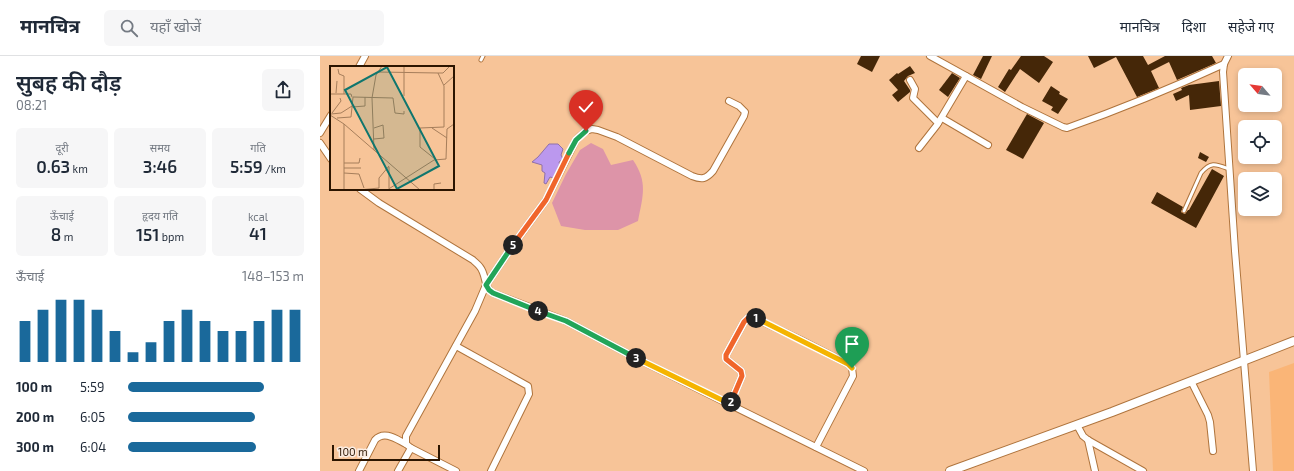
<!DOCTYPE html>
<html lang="hi">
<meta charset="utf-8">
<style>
:root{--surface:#fff;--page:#f6f6f7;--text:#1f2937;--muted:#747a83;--line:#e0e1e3;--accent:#1a699b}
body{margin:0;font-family:"Exo 2","Noto Sans Devanagari",sans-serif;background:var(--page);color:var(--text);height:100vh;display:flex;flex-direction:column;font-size:15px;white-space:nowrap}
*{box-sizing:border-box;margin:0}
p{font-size:13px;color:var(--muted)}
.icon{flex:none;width:22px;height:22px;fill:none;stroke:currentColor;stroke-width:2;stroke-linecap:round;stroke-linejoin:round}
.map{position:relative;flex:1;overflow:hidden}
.details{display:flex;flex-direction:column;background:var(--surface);width:320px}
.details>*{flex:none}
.needle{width:26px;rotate:298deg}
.tools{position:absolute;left:918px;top:12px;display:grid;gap:8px}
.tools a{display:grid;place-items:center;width:44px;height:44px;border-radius:6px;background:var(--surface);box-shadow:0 2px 6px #0003;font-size:20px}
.scale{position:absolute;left:12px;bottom:10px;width:108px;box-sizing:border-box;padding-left:4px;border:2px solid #2c1500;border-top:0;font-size:11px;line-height:14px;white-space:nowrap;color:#2c1500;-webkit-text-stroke:3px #fbede2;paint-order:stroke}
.pin{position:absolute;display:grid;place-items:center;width:34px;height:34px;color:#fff;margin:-41px -17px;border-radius:50% 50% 50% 0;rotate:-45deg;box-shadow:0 0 4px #0007}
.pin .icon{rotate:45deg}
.km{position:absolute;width:20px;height:20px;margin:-10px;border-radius:50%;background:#222;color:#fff;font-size:11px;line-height:20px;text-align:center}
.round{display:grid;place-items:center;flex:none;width:42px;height:42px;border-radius:6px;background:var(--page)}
.head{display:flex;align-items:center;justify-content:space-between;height:68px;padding:0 16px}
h1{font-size:22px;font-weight:600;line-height:30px}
.figures{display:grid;grid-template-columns:repeat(3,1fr);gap:6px;height:68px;padding:4px 16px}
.figures div{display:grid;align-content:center;border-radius:6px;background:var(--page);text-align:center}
.figures b{font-size:17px;font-weight:600}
.figures small{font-size:11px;font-weight:400}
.figures p{font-size:11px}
.chart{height:112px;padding:8px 16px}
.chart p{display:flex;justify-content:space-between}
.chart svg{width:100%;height:72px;margin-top:4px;stroke:var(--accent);stroke-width:6}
ul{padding:0 16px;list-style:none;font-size:13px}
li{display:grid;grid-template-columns:64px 48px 1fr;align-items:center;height:30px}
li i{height:10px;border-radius:5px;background:var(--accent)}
header{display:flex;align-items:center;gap:24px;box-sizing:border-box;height:56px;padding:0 20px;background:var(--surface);border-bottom:1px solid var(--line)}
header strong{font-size:19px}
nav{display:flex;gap:22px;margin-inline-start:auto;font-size:14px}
.search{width:280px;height:36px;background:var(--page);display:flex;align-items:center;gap:10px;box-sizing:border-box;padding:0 14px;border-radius:6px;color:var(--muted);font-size:15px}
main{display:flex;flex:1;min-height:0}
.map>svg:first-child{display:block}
.built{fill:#fab577}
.green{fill:#dd94a8}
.water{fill:#bb98ee;stroke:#9071a7}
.building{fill:#452708}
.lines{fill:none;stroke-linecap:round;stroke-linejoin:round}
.service-casing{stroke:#af743d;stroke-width:5}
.minor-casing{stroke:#af743d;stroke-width:8}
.tertiary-casing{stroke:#af743d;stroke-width:10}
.service{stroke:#fff;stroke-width:3}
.minor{stroke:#fff;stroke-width:6}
.tertiary{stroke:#fff;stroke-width:8}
.split-1-casing{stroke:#fff;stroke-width:8}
.split-2-casing{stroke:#fff;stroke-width:8}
.split-3-casing{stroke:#fff;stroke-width:8}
.split-4-casing{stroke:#fff;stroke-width:8}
.split-5-casing{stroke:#fff;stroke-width:8}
.split-6-casing{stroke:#fff;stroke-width:8}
.split-7-casing{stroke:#fff;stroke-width:8}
.split-1{stroke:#f5b400;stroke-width:5}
.split-2{stroke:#f0652b;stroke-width:5}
.split-3{stroke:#f5b400;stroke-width:5}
.split-4{stroke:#22a559;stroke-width:5}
.split-5{stroke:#22a559;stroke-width:5}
.split-6{stroke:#f0652b;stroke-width:5}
.split-7{stroke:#22a559;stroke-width:5}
.inset-road{fill:none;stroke:#a67e5b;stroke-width:1}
.view{fill:#0f766e;fill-opacity:0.15;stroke:#0f766e;stroke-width:2}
.inset-edge{fill:none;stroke:#2c1500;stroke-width:2}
</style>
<header>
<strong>मानचित्र</strong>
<div class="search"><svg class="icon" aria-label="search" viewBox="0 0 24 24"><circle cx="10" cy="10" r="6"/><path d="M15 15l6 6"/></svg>यहाँ खोजें</div>
<nav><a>मानचित्र</a><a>दिशा</a><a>सहेजे गए</a></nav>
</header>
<main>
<section class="details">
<div class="head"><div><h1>सुबह की दौड़</h1><p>08:21</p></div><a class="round"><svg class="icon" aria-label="share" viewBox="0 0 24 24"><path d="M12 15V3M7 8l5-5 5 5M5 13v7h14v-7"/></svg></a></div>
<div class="figures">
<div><p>दूरी</p><b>0.63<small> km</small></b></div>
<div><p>समय</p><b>3:46</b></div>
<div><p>गति</p><b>5:59<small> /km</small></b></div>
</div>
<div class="figures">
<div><p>ऊँचाई</p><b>8<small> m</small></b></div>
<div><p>हृदय गति</p><b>151<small> bpm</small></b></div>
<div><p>kcal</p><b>41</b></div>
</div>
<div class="chart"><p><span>ऊँचाई</span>148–153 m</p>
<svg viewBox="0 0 160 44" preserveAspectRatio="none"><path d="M5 44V19M15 44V12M25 44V6M35 44V6M45 44V12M55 44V25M65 44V38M75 44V32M85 44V19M95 44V12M105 44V19M115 44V25M125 44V25M135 44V19M145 44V12M155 44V12"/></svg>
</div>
<ul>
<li><b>100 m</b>5:59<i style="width:77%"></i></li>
<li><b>200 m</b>6:05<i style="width:72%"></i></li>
<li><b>300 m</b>6:04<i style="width:73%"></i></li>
</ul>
</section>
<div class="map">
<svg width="974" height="415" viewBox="0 0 974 415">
<rect width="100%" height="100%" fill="#f7c498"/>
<!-- built -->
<polygon class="built" points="974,307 974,415 953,415 949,316"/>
<!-- green -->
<path class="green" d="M 271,87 L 283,93 L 291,109 L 313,104 C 328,126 323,140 318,165 L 298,174 L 265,174 L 241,170 L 232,147 L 246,118 L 260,94 Z"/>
<!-- water -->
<polygon class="water" points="229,88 238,88 243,93 241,99 243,103 239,106 240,110 234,122 230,121 226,128 224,127 225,117 222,115 222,109 212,106 218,101"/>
<!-- building -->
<g class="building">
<polygon points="541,0 560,0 552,16 537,8"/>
<polygon points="663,0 672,0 661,23 653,19"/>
<polygon points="701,0 724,0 733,6 719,27 700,13 685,36 678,31 689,13 691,14"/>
<polygon points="768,0 823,0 828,9 845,0 892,0 896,7 857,24 849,6 831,15 839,32 817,41 796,1 774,12"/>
<polygon points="590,10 595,17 588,20 584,25 590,34 590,36 578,46 572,39 578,34 569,24 577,17 578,18"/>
<polygon points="632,17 640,22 628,41 619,34"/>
<polygon points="899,25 901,50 870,54 869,39 856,45 853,38 862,34 861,32 869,29"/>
<polygon points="731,30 740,36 739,38 748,43 738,58 731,54 733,51 722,45"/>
<polygon points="707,58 724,67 703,103 686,94"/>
<polygon points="880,96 889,101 886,106 878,102"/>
<polygon points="892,113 904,120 876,172 831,147 837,136 863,151 861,156 865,158 868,154 869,154"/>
</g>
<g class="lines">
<!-- service casing -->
<g class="service-casing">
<g id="service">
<polyline points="161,4 163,0"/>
<path d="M 864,155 L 881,117 C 891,105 896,108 909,113"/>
</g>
</g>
<!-- minor casing -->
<g class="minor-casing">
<g id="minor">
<path d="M 610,0 L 702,51 L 743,71 L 747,72 C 801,53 852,32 904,8"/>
<polyline points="908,0 904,8 903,16 915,195 933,415"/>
<polyline points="39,11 45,0"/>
<polyline points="590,24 595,33 593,42 618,67"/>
<polyline points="622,62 668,89"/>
<polyline points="0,77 11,59"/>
<polyline points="0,87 11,103"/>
<polyline points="599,92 617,69 646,20"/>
<path d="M 40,133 L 59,147 L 153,204 C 155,206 158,208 160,211 C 167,220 163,231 173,237 L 246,265 L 316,302 L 544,415"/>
<polyline points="136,290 208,330 209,338 171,415"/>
<polyline points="871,325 888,359 890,366 893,395"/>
<polyline points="410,348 422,320 421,315 406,303 406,299 424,266 428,262 433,261 481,284 528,308 532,312 533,320 496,391"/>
<polyline points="757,369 763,380 768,384 823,415"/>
<polyline points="768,384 775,415"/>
<path d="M 39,415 L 55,384 C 64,374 76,383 86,388"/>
<polyline points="78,415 91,392"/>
<path d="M 136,415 L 91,392 L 86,388 L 86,380 L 155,255 L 166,229 L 191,192 L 226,144 L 256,84 L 260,80 L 266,75 L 272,73 L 278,74 L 297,81 L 372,120 C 382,124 386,123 393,115 L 424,60 L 425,56 L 419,50 L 409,45"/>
</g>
</g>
<!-- tertiary casing -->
<g class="tertiary-casing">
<polyline id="tertiary" points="630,415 792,356 974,285"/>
</g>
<!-- service -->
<use href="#service" class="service"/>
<!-- minor -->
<use href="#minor" class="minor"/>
<!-- tertiary -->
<use href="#tertiary" class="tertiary"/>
</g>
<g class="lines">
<!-- split-1 casing -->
<g class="split-1-casing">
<polyline id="split-1" points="436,262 528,308 532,312"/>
</g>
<!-- split-2 casing -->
<g class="split-2-casing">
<polyline id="split-2" points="411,346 422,320 421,315 406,303 406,299 424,266 428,262 436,262"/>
</g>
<!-- split-3 casing -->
<g class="split-3-casing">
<polyline id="split-3" points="316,302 410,348 411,346"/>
</g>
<!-- split-4 casing -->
<g class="split-4-casing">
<polyline id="split-4" points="218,255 246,265 316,302"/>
</g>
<!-- split-5 casing -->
<g class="split-5-casing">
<polyline id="split-5" points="193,189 166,229 169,234 173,237 218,255"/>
</g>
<!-- split-6 casing -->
<g class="split-6-casing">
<polyline id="split-6" points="193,189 226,144 249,97"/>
</g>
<!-- split-7 casing -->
<g class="split-7-casing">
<polyline id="split-7" points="249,97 256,84 266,75"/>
</g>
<!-- split-1 -->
<use href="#split-1" class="split-1"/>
<!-- split-2 -->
<use href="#split-2" class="split-2"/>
<!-- split-3 -->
<use href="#split-3" class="split-3"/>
<!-- split-4 -->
<use href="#split-4" class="split-4"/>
<!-- split-5 -->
<use href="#split-5" class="split-5"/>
<!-- split-6 -->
<use href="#split-6" class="split-6"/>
<!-- split-7 -->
<use href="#split-7" class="split-7"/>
</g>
<!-- overview -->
<g transform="translate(10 10)">
<rect width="124" height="124" fill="#f7c498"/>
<path class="inset-road" d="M 8,3 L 9,8 L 14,10 L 14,28M 48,6 L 108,7 L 114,20 L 114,61M 108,7 L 113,7 L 120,0M 114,19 L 124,10M 6,27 L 7,15M 0,28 L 21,28 L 22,31M 74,30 L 74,0M 22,41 L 35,40 L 35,31M 2,47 L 11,35 L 10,32M 1,48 L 11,47 L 22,40M 0,49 L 14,58 L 90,124M 7,52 L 21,51 L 23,31 L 63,32 L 65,47 L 74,48 L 74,45M 102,62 L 117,72M 44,73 L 54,72 L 53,59 L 44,62M 44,84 L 42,32 L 46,9 L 52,0M 105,93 L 90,81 L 90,62 L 114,61M 14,97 L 29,97 L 30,92M 59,101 L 59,122M 14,102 L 31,102M 14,107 L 29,108 L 34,122M 14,124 L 14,58M 29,124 L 49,122 L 49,112 L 59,100M 57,124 L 104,94 L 116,93 L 117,63 L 124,58M 104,124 L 104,118 L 111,117"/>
<path class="view" d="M 57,1 L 109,100 L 67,123 L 15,24 Z"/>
<rect width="124" height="124" class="inset-edge"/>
</g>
</svg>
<div class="tools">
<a><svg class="needle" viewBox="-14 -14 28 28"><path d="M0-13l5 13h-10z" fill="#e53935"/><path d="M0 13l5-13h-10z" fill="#747a83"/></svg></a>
<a><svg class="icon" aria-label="locate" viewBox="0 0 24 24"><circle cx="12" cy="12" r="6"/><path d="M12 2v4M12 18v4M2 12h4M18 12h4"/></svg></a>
<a><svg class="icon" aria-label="layers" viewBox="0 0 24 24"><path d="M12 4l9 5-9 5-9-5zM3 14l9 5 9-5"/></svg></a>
</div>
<div class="scale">100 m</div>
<div class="pin" style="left:532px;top:312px;background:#1e9e55"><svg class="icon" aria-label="arrive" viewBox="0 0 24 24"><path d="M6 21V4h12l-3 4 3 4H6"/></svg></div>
<div class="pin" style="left:266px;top:75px;background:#d93025"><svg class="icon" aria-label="check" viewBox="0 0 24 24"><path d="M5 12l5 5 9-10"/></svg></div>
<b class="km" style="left:436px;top:262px">1</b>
<b class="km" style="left:411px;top:346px">2</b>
<b class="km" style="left:316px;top:302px">3</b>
<b class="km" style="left:218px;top:255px">4</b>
<b class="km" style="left:193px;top:189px">5</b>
</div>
</main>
